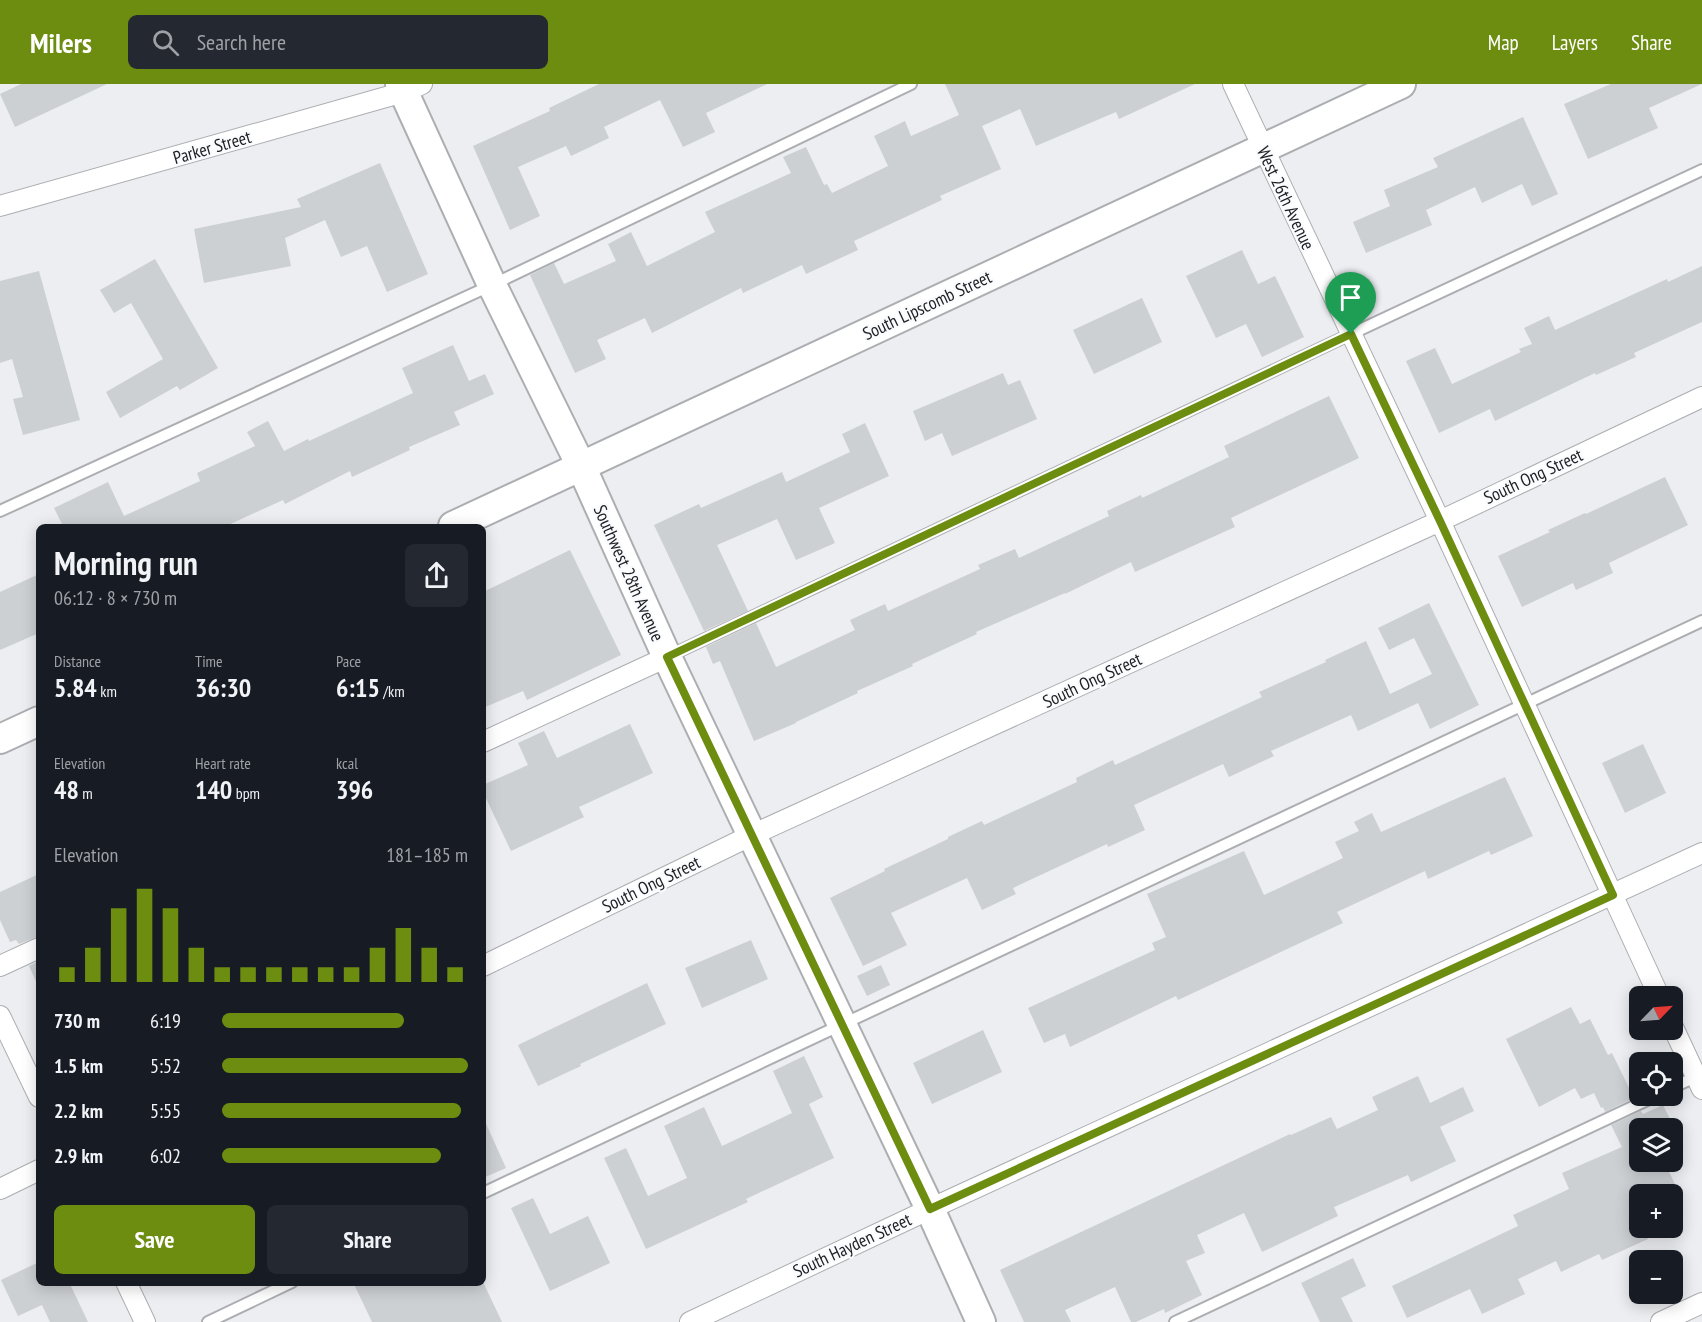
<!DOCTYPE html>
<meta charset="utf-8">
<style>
:root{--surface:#171b24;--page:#242831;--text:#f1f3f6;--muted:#9ea1a6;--accent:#6d8d10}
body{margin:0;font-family:"PT Sans Narrow",sans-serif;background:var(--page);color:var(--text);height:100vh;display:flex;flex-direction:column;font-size:22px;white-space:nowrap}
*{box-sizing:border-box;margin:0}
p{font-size:20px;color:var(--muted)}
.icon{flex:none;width:33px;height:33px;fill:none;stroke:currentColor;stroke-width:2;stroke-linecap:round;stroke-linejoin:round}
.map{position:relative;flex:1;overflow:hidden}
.side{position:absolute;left:36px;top:440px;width:450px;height:762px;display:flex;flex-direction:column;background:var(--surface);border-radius:9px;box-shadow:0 3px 15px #0003}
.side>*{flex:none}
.needle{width:39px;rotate:65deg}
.buttons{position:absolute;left:1629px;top:902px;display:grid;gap:12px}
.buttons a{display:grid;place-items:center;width:54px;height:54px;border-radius:9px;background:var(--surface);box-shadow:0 3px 15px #0003;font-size:30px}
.pin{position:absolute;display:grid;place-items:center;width:51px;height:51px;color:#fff;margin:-62px -26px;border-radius:50% 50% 50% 0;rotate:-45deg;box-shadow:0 0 6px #0007}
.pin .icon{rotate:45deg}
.round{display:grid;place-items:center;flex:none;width:63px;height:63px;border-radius:9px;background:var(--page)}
.summary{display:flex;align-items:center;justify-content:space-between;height:102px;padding:0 18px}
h1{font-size:33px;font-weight:700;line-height:45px}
.metrics{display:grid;grid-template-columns:repeat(3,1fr);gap:9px;height:102px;padding:6px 18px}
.metrics div{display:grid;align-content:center}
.metrics b{font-size:26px;font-weight:700}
.metrics small{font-size:16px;font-weight:400}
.metrics p{font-size:16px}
.chart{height:168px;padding:12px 18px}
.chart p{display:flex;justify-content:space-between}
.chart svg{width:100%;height:108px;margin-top:6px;stroke:var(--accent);stroke-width:6}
.cta{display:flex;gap:12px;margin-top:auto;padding:12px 18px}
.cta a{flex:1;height:69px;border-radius:9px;background:var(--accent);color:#fff;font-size:24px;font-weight:700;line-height:69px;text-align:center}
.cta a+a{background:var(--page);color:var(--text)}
ul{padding:0 18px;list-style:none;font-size:20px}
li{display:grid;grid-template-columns:96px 72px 1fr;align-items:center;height:45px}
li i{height:15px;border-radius:8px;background:var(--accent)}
header{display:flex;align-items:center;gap:36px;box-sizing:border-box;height:84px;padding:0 30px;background:var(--accent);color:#fff}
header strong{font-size:28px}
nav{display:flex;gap:33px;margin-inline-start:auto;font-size:21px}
.search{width:420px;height:54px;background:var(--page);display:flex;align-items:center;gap:15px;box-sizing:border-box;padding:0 21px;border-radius:9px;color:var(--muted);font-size:22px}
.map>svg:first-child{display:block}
.building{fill:#cdd0d3}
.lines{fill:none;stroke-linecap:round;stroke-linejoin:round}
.lane-casing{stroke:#acaeb1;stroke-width:14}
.street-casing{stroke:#acaeb1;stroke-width:22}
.secondary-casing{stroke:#acaeb1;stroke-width:32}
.lane{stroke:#fff;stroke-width:10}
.street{stroke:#fff;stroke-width:20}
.secondary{stroke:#fff;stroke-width:28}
.route-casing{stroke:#fff;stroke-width:12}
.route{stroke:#6d8d10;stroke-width:8}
.labels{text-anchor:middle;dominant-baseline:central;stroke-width:4.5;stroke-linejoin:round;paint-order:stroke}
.street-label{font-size:18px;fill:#1d1e1f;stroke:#fafbff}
</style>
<header>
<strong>Milers</strong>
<div class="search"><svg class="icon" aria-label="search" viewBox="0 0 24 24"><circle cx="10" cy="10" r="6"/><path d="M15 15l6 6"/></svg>Search here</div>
<nav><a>Map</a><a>Layers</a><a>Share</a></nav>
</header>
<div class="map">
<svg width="1702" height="1238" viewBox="0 0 1702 1238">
<rect width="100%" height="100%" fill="#eceef1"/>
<!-- building -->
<g class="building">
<polygon points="21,0 107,0 15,43 0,10"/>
<polygon points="599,0 767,0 706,29 715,48 683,63 660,16 604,43 609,54 571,72 566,62 518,83 540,132 510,146 473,62 550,27 549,24"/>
<polygon points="945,0 1195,0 1119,35 1116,28 1036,62 1020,25 982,42 1001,85 940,112 942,116 854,157 858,166 806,190 802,181 743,209 741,204 652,249 645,234 597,256 606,275 575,289 530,191 554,179 564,200 616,177 608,160 631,148 647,182 715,148 705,128 791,89 783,73 806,63 824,101 827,100 832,109 888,82 874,52 905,37 911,52 959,31"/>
<polygon points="1611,0 1702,0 1649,24 1658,44 1588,75 1564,20"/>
<polygon points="1523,33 1558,110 1532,122 1522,100 1482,119 1475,103 1426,126 1432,141 1366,169 1353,138 1390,122 1384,106 1438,83 1433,74"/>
<polygon points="380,79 428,190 387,208 367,162 341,173 325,136 285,154 291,182 204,199 194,145 301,123 297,115"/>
<polygon points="1242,166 1258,200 1275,192 1304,253 1262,273 1246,240 1216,254 1186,192"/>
<polygon points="155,175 218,284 180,306 177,302 120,334 106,308 163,275 131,219 114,229 100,206"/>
<polygon points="1702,182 1702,238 1634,269 1636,273 1596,291 1595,289 1495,337 1490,325 1439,349 1406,277 1435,264 1452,300 1521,268 1519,265 1532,260 1524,244 1549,232 1555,246 1667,195 1668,198"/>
<polygon points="39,187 80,336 23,351 13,315 23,313 12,275 0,279 0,197"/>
<polygon points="1142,214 1162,258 1094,290 1073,246"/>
<polygon points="453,261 469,297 485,290 494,310 454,328 460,341 409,363 410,366 352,393 350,387 285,420 283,416 226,442 63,442 54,424 108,398 124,432 200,397 197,389 255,362 247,348 268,337 284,367 308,355 309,357 413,309 402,284"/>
<polygon points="1003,289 1008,301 1020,296 1037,335 952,372 942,349 925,357 913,327"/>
<polygon points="1329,312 1359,374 1231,434 1235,443 1135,488 1131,478 1065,510 1065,509 976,548 977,550 912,580 913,582 857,607 858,609 796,638 796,639 754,657 720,577 713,580 706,563 756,539 776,583 855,546 850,536 885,520 888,527 980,485 978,481 1015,465 1019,474 1109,432 1107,427 1141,411 1142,414 1229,373 1224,362"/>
<polygon points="865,339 889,392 819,424 835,459 796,476 777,435 717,461 748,527 704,547 654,441 699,420 701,424 782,388 786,398 850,368 842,350"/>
<polygon points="1665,393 1688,441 1609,479 1613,489 1576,506 1573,499 1522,523 1498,472 1550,448 1548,446 1585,429 1586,430"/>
<polygon points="570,466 621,571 527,616 523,607 483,624 483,508"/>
<polygon points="39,490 39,549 0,566 0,508"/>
<polygon points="1429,519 1479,621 1430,645 1418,619 1358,647 1351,631 1271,667 1274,672 1229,693 1223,680 1134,721 1145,746 1108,763 1107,760 1013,804 1016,810 982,826 967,794 891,829 907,861 863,882 830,814 885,787 884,785 948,755 948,753 982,737 984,741 1077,698 1076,694 1113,676 1115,681 1262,613 1259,608 1326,578 1325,576 1366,557 1390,610 1432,590 1414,554 1389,566 1378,544"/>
<polygon points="630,640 653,689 579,723 584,733 511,767 483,708 483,701 528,681 518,659 544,647 557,674"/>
<polygon points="1643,660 1666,709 1625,729 1602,679"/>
<polygon points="1505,693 1533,752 1491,771 1489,767 1428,795 1425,787 1337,828 1343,839 1178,916 1176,912 1070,963 1065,950 1044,959 1028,924 1155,866 1152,859 1166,853 1147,810 1244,767 1264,811 1343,774 1335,758 1359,747 1354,738 1372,729 1381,748"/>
<polygon points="39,790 39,852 19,860 16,856 10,858 0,836 0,808"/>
<polygon points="751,856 768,895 702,924 685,884"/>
<polygon points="39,877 39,904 29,882"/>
<polygon points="881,881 890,901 867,912 857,892"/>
<polygon points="647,899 666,940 580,980 581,982 538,1002 518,961"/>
<polygon points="1571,923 1580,940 1590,935 1608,971 1612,969 1634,1014 1605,1028 1603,1023 1601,1024 1594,1009 1581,1015 1575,1004 1539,1023 1506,955"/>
<polygon points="983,946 1002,988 932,1020 913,979"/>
<polygon points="804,972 823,1013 809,1020 834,1074 746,1115 748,1118 646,1165 604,1074 626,1064 648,1112 687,1094 664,1042 704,1023 722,1062 792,1029 773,987"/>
<polygon points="1418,992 1430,1019 1463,1003 1474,1027 1440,1043 1456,1077 1411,1098 1408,1091 1334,1123 1338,1132 1262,1168 1244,1129 1197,1151 1205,1169 1186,1177 1202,1211 1165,1229 1164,1225 1136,1238 1131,1238 1115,1203 1065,1226 1071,1238 1024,1238 1000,1186 1290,1050 1291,1051 1331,1033 1337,1045 1378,1026 1372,1013"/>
<polygon points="1663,1021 1678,1051 1672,1054 1672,1044 1640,1044 1640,1077 1664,1077 1682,1115 1672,1120 1672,1110 1640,1110 1640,1143 1643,1143 1648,1155 1602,1176 1599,1170 1561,1188 1556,1177 1518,1195 1525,1210 1482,1230 1470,1205 1407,1234 1392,1202 1518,1142 1513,1131 1569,1105 1562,1089 1622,1063 1611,1041 1641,1027 1643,1030"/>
<polygon points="483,1033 506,1084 483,1094"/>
<polygon points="533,1114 550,1150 588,1132 610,1179 550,1207 511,1124"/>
<polygon points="1353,1174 1366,1202 1341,1214 1353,1238 1320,1238 1301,1199"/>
<polygon points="39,1178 39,1198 69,1198 88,1238 50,1238 42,1221 18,1232 1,1196"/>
<polygon points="353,1198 483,1198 502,1238 372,1238"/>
</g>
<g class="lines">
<!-- lane casing -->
<g class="lane-casing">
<g id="lane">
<polyline points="0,427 492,201 911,0"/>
<polyline points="667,573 1351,250 1702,86"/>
<polyline points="1672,1004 1699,991"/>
<polyline points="483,1109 1702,537"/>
<polyline points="208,1238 292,1198"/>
<polyline points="1175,1238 1658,1011"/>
</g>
</g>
<!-- street casing -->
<g class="street-casing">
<g id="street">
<polyline points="1233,0 1440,437 1659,912"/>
<polyline points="0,122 404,8 422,0"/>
<polyline points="483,658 667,573"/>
<polyline points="0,882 39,864"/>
<polyline points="483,882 752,751 1440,437 1702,313"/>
<polyline points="0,932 39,1013"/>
<polyline points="1672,941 1702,1005"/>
<polyline points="0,1105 39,1086"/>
<polyline points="126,1198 145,1238"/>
<polyline points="690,1238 930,1125 1702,769"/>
<polyline points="1661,1238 1702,1219"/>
</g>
</g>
<!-- secondary casing -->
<g class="secondary-casing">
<g id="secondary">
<polyline points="400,0 492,201 581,382 667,573 930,1125 981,1238"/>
<polyline points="453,442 1401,0"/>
<polyline points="0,655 39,637"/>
</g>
</g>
<!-- lane -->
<use href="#lane" class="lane"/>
<!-- street -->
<use href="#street" class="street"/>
<!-- secondary -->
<use href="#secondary" class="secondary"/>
</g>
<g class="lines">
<!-- route casing -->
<g class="route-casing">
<polygon id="route" points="1351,250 1440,437 1613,811 930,1125 667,573"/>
</g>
<!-- route -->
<use href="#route" class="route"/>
</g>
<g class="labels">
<!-- street labels -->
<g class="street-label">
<text transform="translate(212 63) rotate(-16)">Parker Street</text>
<text transform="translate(1286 114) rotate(65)">West 26th Avenue</text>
<text transform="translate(927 221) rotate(-25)">South Lipscomb Street</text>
<text transform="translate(1533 392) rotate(-25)">South Ong Street</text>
<text transform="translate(629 489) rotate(66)">Southwest 28th Avenue</text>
<text transform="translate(1092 596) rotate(-25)">South Ong Street</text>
<text transform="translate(651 800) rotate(-26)">South Ong Street</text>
<text transform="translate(852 1161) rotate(-25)">South Hayden Street</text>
</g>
</g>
</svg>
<div class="buttons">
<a><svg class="needle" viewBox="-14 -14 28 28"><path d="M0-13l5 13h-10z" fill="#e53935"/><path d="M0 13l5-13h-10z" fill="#9ea1a6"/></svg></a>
<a><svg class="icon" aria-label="locate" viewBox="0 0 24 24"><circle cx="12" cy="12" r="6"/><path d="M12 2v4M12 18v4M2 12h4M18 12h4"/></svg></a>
<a><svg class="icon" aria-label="layers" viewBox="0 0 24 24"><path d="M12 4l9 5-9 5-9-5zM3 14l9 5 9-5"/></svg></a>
<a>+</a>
<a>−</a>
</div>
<div class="pin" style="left:1351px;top:250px;background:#1e9e55"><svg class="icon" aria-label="arrive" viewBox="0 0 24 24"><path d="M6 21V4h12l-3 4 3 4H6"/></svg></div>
<section class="side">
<div class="summary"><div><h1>Morning run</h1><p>06:12 · 8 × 730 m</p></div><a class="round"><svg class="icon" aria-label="share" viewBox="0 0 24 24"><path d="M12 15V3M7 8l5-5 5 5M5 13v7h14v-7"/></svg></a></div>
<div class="metrics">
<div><p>Distance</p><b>5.84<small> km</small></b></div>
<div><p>Time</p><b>36:30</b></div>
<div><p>Pace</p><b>6:15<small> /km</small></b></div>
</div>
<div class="metrics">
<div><p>Elevation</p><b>48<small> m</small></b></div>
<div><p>Heart rate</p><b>140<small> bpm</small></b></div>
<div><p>kcal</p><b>396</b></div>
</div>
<div class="chart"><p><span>Elevation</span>181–185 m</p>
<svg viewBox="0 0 160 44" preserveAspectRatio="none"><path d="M5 44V38M15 44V30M25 44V14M35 44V6M45 44V14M55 44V30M65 44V38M75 44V38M85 44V38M95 44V38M105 44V38M115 44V38M125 44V30M135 44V22M145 44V30M155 44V38"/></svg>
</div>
<ul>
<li><b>730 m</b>6:19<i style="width:74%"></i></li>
<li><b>1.5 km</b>5:52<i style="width:100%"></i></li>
<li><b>2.2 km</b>5:55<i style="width:97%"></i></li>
<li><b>2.9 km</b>6:02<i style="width:89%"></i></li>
</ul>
<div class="cta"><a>Save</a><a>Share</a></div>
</section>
</div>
